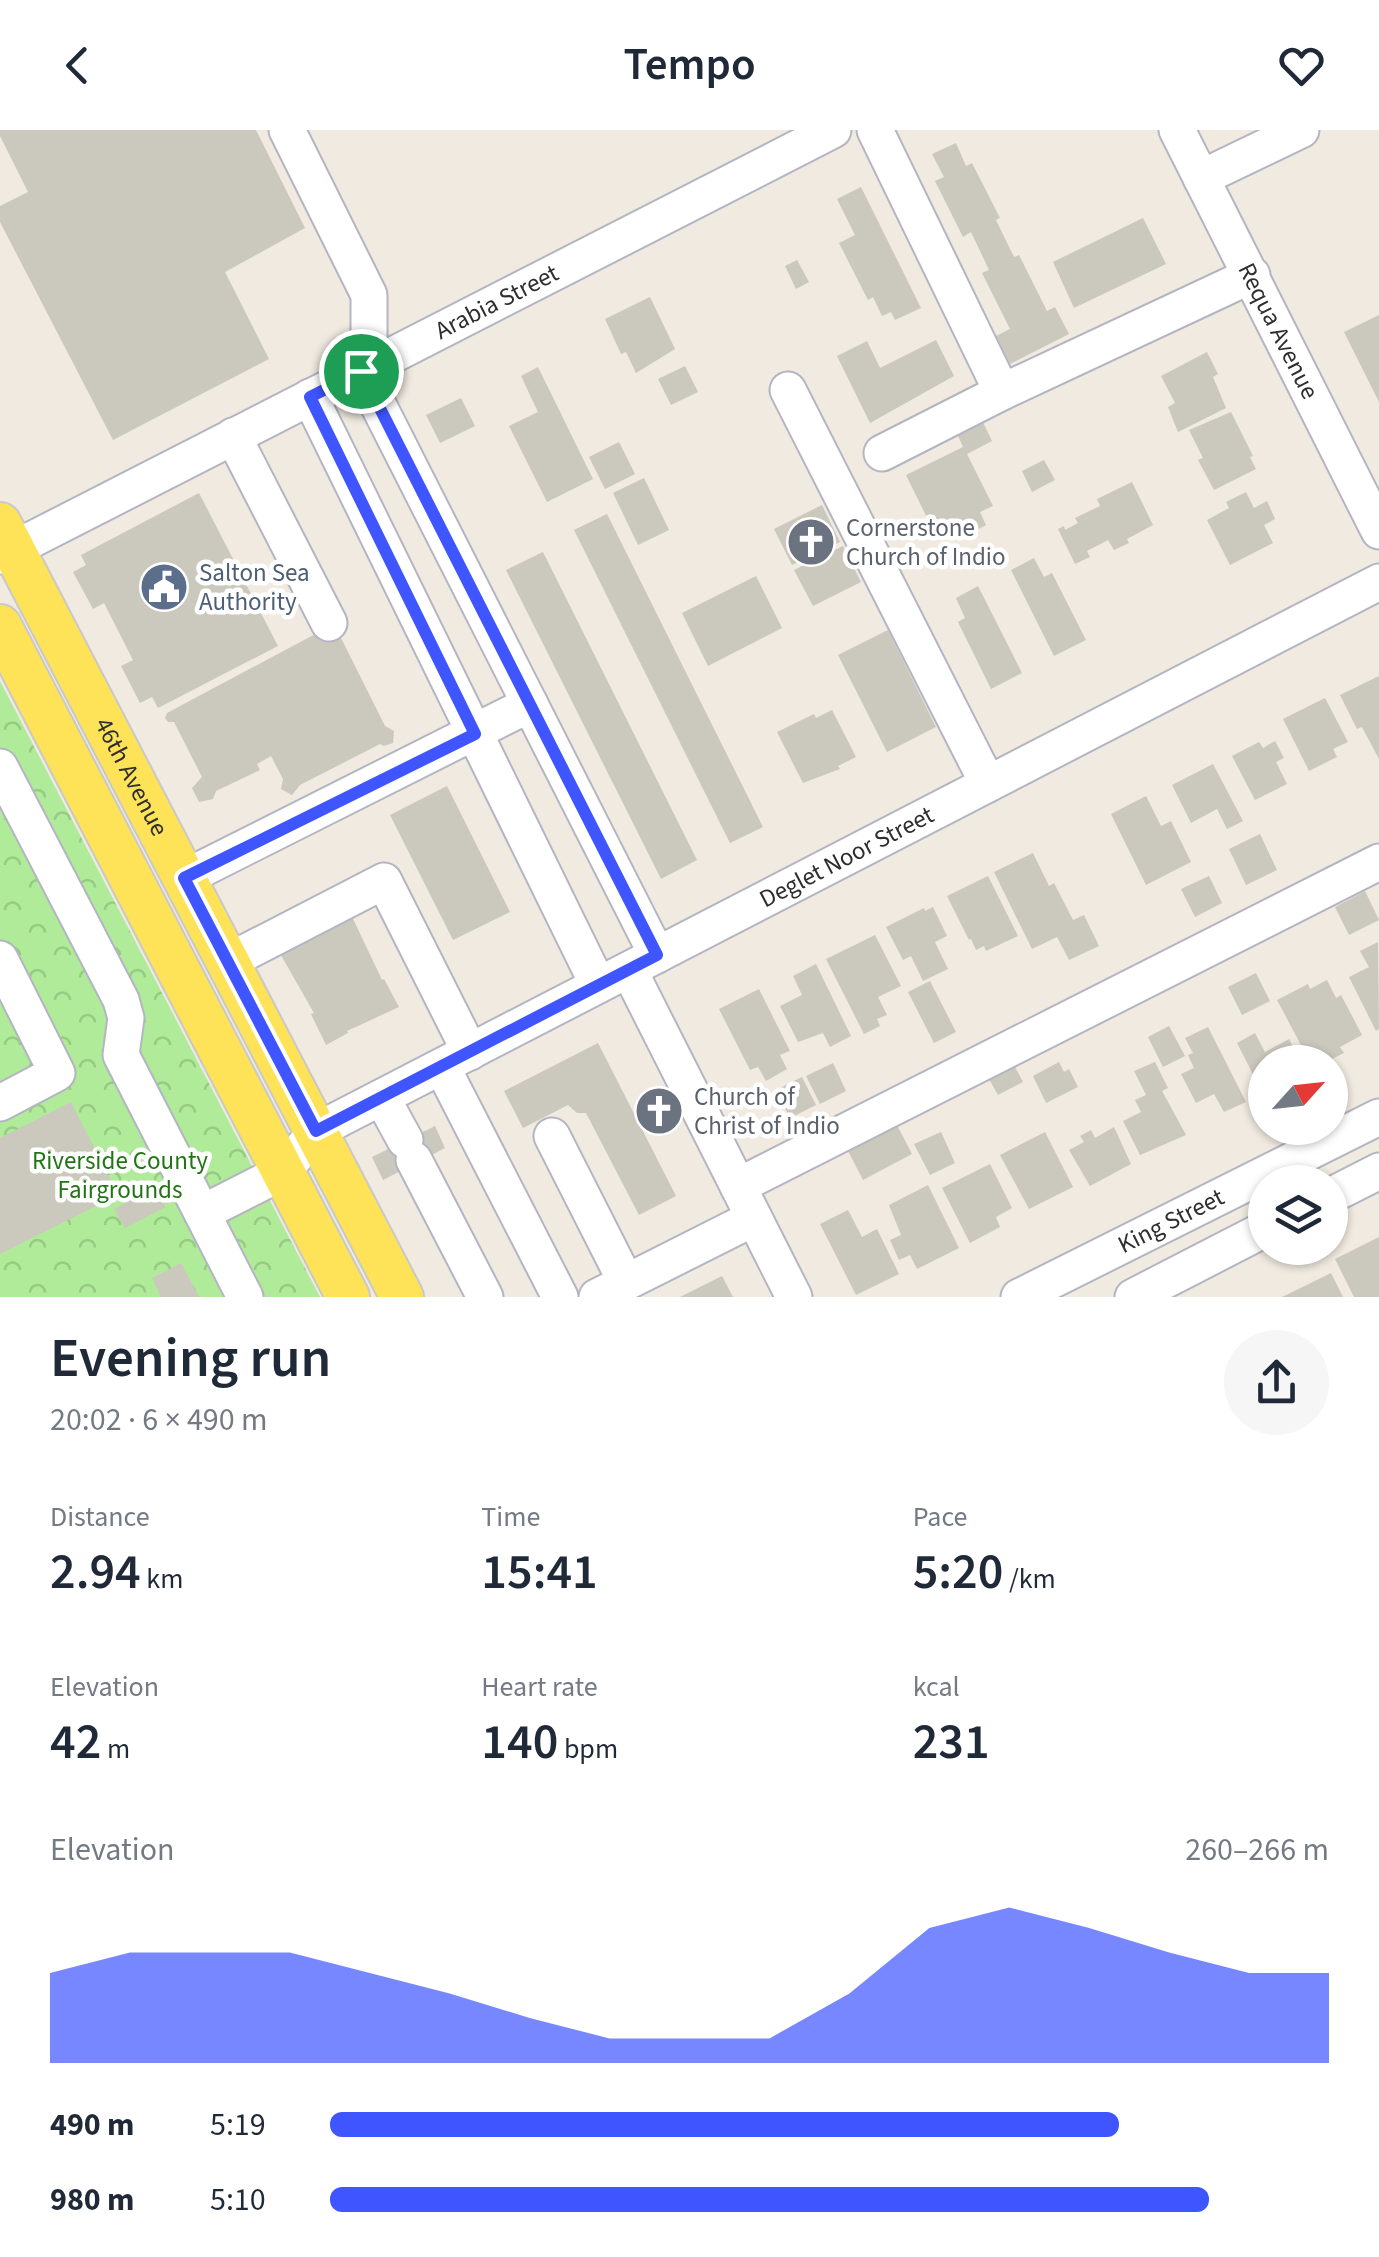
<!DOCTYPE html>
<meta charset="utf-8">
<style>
:root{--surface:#fff;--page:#f6f6f7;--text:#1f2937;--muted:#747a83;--accent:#3e55ff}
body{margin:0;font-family:"Source Sans 3",sans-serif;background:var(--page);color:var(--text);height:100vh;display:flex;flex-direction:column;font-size:38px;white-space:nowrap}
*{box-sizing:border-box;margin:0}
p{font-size:32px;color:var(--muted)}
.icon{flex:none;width:55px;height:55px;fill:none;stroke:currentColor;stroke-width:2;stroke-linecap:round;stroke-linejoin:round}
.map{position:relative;height:1167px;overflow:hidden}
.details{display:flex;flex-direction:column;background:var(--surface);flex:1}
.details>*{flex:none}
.needle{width:65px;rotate:63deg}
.controls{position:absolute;left:1248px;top:915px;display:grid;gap:20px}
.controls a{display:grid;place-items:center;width:100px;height:100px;border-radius:50%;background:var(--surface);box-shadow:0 2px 8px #0004;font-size:50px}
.pin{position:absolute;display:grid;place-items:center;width:85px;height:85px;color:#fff;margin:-42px;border:5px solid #fff;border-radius:50%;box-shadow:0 2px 10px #0007}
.round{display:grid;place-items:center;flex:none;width:105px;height:105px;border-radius:52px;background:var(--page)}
.overview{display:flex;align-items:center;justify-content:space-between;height:170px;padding:0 50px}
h1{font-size:55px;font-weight:600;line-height:75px}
.figures{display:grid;grid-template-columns:repeat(3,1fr);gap:15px;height:170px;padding:10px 50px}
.figures div{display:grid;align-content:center}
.figures b{font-size:50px;font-weight:600}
.figures small{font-size:28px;font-weight:400}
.figures p{font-size:28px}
.chart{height:280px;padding:20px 50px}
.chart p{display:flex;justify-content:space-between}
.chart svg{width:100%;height:180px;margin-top:10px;fill:var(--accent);opacity:.7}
ul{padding:0 50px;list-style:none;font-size:32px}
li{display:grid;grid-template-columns:160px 120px 1fr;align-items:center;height:75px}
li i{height:25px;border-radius:12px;background:var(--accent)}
header{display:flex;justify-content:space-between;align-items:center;height:130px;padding:0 50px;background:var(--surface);font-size:45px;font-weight:600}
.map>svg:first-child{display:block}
.park{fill:url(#park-crowns)}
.building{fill:#cbc8be}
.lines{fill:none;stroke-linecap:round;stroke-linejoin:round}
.minor-casing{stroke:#b4b5c2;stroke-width:39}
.major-casing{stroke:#c9c9c9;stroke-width:46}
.minor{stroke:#fff;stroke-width:35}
.major{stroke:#fee257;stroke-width:42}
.route-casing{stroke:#fff;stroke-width:20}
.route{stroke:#3e55ff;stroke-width:12}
.labels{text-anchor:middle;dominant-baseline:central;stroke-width:9;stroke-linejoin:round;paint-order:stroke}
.street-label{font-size:25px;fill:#2e2e2e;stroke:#fff}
.worship-label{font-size:25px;fill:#5b616d;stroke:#fff;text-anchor:start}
.service-label{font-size:25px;fill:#4e5e75;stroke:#fff;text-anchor:start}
.park-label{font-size:25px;fill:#227514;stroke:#fff}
</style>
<header><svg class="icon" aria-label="back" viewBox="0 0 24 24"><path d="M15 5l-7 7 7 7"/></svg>Tempo<svg class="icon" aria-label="heart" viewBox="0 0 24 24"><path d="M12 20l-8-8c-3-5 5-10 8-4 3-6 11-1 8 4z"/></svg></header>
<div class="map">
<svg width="1379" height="1167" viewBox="0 0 1379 1167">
<defs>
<pattern id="park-crowns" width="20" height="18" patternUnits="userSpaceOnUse" patternTransform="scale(2.5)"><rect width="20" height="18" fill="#afeb98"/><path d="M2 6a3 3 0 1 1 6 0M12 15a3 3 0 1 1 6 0" fill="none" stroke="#97ca83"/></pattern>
</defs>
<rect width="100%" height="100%" fill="#f0eae0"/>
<!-- park -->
<polygon class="park" points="0,551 320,1167 0,1167"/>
<!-- building -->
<g class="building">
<polygon points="0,0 256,0 305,98 225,142 269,229 113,310 0,92 0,76 28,62 0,6"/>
<polygon points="956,13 966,36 972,33 1000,88 996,90 1014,127 1019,125 1047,181 1055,177 1069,204 1010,234 996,206 1010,199 982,143 989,140 971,102 963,107 935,51 944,47 932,24"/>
<polygon points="861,57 921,178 895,190 891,182 882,186 873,167 868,170 839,113 855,105 837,69"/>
<polygon points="1143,88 1166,134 1074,178 1053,132"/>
<polygon points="797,130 809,152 796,159 785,136"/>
<polygon points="650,167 675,219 636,243 626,222 621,224 605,189"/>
<polygon points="1379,185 1379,272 1344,202"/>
<polygon points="936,210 954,246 870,293 837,226 867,211 880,238"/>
<polygon points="1207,222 1218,244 1213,247 1226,278 1178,302 1168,277 1175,273 1161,246"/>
<polygon points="685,236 698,262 671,275 658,249"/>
<polygon points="538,237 593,349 547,372 509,296 538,282 521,246"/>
<polygon points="461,268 475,296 440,313 426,285"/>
<polygon points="1231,282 1253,326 1250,327 1256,339 1214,360 1198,330 1203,328 1189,300"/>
<polygon points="980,286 992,311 967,324 993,376 980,382 986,395 956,411 949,399 936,406 906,345 963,317 955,299"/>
<polygon points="619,312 635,344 605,359 589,327"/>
<polygon points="1044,330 1055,350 1032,362 1022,341"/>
<polygon points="644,348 669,400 638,415 613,363"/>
<polygon points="1132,352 1153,395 1127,409 1129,413 1114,420 1108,410 1087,421 1090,427 1075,434 1058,399 1064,396 1065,400 1078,393 1075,388 1100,376 1097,369"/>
<polygon points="1246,362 1254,378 1267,371 1275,389 1264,395 1273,413 1230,435 1207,390 1229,378 1226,372"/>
<polygon points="199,363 278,516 158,578 152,567 140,573 121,536 133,530 104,473 93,479 73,442 86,435 81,425"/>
<polygon points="822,375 840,412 792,435 774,399"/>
<polygon points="607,384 763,697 730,713 574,400"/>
<polygon points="843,416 861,452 813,476 794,440"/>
<polygon points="543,422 697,730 661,749 506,440"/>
<polygon points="1034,428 1044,447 1052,443 1086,510 1054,526 1011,440"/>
<polygon points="756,446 782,498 708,536 682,483"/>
<polygon points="978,456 1022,543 991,559 958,492 965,488 956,468"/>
<polygon points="334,494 385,596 394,601 393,613 384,616 380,614 300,655 292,665 281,659 283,649 271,626 257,634 260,640 216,661 213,669 199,672 192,658 202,647 174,592 168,592 165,588 167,583"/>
<polygon points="888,500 936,597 887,622 838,525"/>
<polygon points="1379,546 1379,629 1362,597 1357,599 1340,565"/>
<polygon points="1325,568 1348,612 1333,619 1337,627 1309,641 1283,589"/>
<polygon points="832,580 856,627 838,636 840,639 803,653 777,602 814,584 816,588"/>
<polygon points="1275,611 1284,628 1276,632 1287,654 1255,670 1232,626 1259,612 1263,618"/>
<polygon points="1213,634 1243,691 1227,699 1217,679 1191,693 1172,655"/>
<polygon points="447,656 510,782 453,810 390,685"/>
<polygon points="1146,666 1161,696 1171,691 1191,732 1146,755 1111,684"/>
<polygon points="1260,704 1277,740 1246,755 1229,719"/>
<polygon points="1033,723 1049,756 1054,753 1073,790 1084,785 1099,816 1069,830 1057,807 1032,819 994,742"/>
<polygon points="988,746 1018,806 986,821 984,816 976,820 971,809 969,810 947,766"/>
<polygon points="1209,746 1222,773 1195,787 1181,759"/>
<polygon points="1365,761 1379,790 1349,805 1335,777"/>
<polygon points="347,776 382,850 384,849 399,877 347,901 348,903 326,915 311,884 314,883 274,813"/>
<polygon points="933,777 947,806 935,812 948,839 923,851 911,826 903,830 886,797 924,778 925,781"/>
<polygon points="875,805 901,856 878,867 887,885 877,889 880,896 864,904 826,829"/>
<polygon points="1378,812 1379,899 1376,901 1349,847 1369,837 1360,821"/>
<polygon points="816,834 851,906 830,917 823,903 798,912 780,876 802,865 793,846"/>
<polygon points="1256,843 1270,871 1242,885 1228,857"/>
<polygon points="1327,850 1336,868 1341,865 1362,905 1340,917 1344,923 1326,932 1310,932 1277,870 1308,854 1310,859"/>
<polygon points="930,851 956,902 934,913 908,862"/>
<polygon points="759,859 790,921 780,925 787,939 766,951 758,937 750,940 719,879"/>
<polygon points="1169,896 1185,926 1163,937 1148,907"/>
<polygon points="1208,897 1246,972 1224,982 1214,964 1196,973 1181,944 1194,938 1188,925 1193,923 1185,908"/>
<polygon points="1255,903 1265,922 1289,909 1301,932 1265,932 1265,968 1237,913"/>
<polygon points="598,913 676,1066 639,1085 586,983 577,983 568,975 523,998 504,961"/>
<polygon points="1059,932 1064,942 1069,939 1078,957 1046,973 1033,946"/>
<polygon points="1155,932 1168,958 1162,961 1186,1005 1140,1025 1123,991 1141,982 1135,970 1146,965 1134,941"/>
<polygon points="833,933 846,961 820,974 806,946"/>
<polygon points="1014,935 1023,952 998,965 989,949"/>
<polygon points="802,947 816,975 790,988 776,960"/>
<polygon points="71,972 118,1065 0,1124 0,1008"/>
<polygon points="897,995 912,1024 863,1050 848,1021"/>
<polygon points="435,996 445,1018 383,1050 372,1027"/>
<polygon points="1114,997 1131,1034 1090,1056 1069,1020 1084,1012 1080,1006 1091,1000 1095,1008"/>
<polygon points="941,1002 955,1033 930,1045 914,1014"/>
<polygon points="1045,1002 1073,1057 1029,1079 1000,1025"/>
<polygon points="990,1034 1012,1078 996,1087 1000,1097 970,1113 942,1058"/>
<polygon points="928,1055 959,1118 917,1139 910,1125 899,1130 890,1110 901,1105 889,1075"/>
<polygon points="154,1058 166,1077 125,1098 114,1079"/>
<polygon points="848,1080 862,1107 877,1099 899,1144 856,1165 820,1094"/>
<polygon points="1379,1107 1379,1167 1354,1167 1335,1129"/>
<polygon points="181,1133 199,1167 161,1167 152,1148"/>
<polygon points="1331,1143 1343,1167 1282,1167"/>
<polygon points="722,1146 733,1167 680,1167"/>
</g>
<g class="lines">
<!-- minor casing -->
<g class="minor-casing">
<g id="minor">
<polyline points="287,0 369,165 369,237"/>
<polyline points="875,0 1002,262 1252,145"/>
<path id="s1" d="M 1177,0 L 1379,401"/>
<polyline points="1201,48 1301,0"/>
<polyline points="361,241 657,825"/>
<polyline points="788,260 988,654"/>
<polyline points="310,267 598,855"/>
<polyline points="233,306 329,493"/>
<polyline points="882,323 1002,262"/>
<path id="s2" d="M 0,426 L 833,0"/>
<polyline points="0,637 121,870 126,888 121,925 202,1083"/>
<polyline points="184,748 530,574"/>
<polyline points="0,829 57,943 0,973"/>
<polyline points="227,832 384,751 470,922"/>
<polyline points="629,840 794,1167"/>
<polyline points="442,937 560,1167"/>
<polyline points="382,968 405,1010"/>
<polyline points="552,1006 626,1152"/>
<polyline points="414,1030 485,1167"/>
<polyline points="738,1056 1379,732"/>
<polyline points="1330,1066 1379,1041"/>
<path id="s3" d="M 245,1167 L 202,1083 L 283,1042 L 316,1001 L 1379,452"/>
<polyline points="597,1167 754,1088"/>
<path id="s4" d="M 1019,1167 L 1379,987"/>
<polyline points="1133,1167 1265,1099"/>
</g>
</g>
<!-- major casing -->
<g class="major-casing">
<g id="major">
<path id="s5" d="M 0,394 L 402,1167"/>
<polyline points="0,496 348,1167"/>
</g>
</g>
<!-- minor -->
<use href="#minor" class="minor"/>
<!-- major -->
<use href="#major" class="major"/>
</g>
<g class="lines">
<!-- route casing -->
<g class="route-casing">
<polygon id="route" points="361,241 657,825 316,1001 184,748 475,604 310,267"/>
</g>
<!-- route -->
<use href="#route" class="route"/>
</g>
<!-- icons -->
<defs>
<g id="church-disc" transform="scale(2.5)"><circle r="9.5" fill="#6b7280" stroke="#fff"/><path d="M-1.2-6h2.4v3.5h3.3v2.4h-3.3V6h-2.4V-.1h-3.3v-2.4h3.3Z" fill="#fff"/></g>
<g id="civic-disc" transform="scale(2.5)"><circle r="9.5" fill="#5c6f8a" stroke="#fff"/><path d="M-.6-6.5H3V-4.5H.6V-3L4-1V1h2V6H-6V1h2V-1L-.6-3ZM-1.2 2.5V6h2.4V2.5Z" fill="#fff"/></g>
</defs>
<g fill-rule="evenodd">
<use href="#church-disc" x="811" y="412"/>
<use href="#civic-disc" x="164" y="457"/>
<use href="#church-disc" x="659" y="981"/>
</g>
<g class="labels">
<!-- street labels -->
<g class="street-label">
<text stroke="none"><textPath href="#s2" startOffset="558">Arabia Street</textPath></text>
<text stroke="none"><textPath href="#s1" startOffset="225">Requa Avenue</textPath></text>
<text stroke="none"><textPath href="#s5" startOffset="285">46th Avenue</textPath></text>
<text stroke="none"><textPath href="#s3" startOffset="835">Deglet Noor Street</textPath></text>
<text stroke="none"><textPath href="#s4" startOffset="170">King Street</textPath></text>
</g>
<!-- worship labels -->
<g class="worship-label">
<text x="846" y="398">Cornerstone<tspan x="846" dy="29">Church of Indio</tspan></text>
<text x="694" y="967">Church of<tspan x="694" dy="29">Christ of Indio</tspan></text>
</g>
<!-- service labels -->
<g class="service-label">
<text x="199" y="443">Salton Sea<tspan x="199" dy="29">Authority</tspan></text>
</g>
<!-- park labels -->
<g class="park-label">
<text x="120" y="1031">Riverside County<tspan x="120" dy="29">Fairgrounds</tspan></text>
</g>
</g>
</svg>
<div class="controls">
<a><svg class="needle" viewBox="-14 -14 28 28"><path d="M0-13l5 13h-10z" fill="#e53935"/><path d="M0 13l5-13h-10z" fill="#747a83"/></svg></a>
<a><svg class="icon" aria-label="layers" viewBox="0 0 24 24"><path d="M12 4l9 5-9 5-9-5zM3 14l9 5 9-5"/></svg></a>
</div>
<div class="pin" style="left:361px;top:241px;background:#1e9e55"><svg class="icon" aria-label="arrive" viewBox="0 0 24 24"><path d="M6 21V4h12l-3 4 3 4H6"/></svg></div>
</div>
<section class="details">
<div class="overview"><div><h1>Evening run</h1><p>20:02 · 6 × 490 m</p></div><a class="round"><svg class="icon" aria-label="share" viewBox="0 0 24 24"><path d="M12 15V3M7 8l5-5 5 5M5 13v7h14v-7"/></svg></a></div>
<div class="figures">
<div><p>Distance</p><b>2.94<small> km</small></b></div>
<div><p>Time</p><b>15:41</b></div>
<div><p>Pace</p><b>5:20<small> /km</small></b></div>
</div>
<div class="figures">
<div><p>Elevation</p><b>42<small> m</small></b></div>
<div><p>Heart rate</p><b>140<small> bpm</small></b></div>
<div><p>kcal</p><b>231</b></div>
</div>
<div class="chart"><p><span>Elevation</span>260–266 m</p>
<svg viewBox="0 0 160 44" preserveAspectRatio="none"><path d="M0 44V22L10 17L20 17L30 17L40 22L50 27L60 33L70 38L80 38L90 38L100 27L110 11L120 6L130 11L140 17L150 22L160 22V44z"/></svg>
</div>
<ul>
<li><b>490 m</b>5:19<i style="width:79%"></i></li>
<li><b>980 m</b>5:10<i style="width:88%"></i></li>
</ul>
</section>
